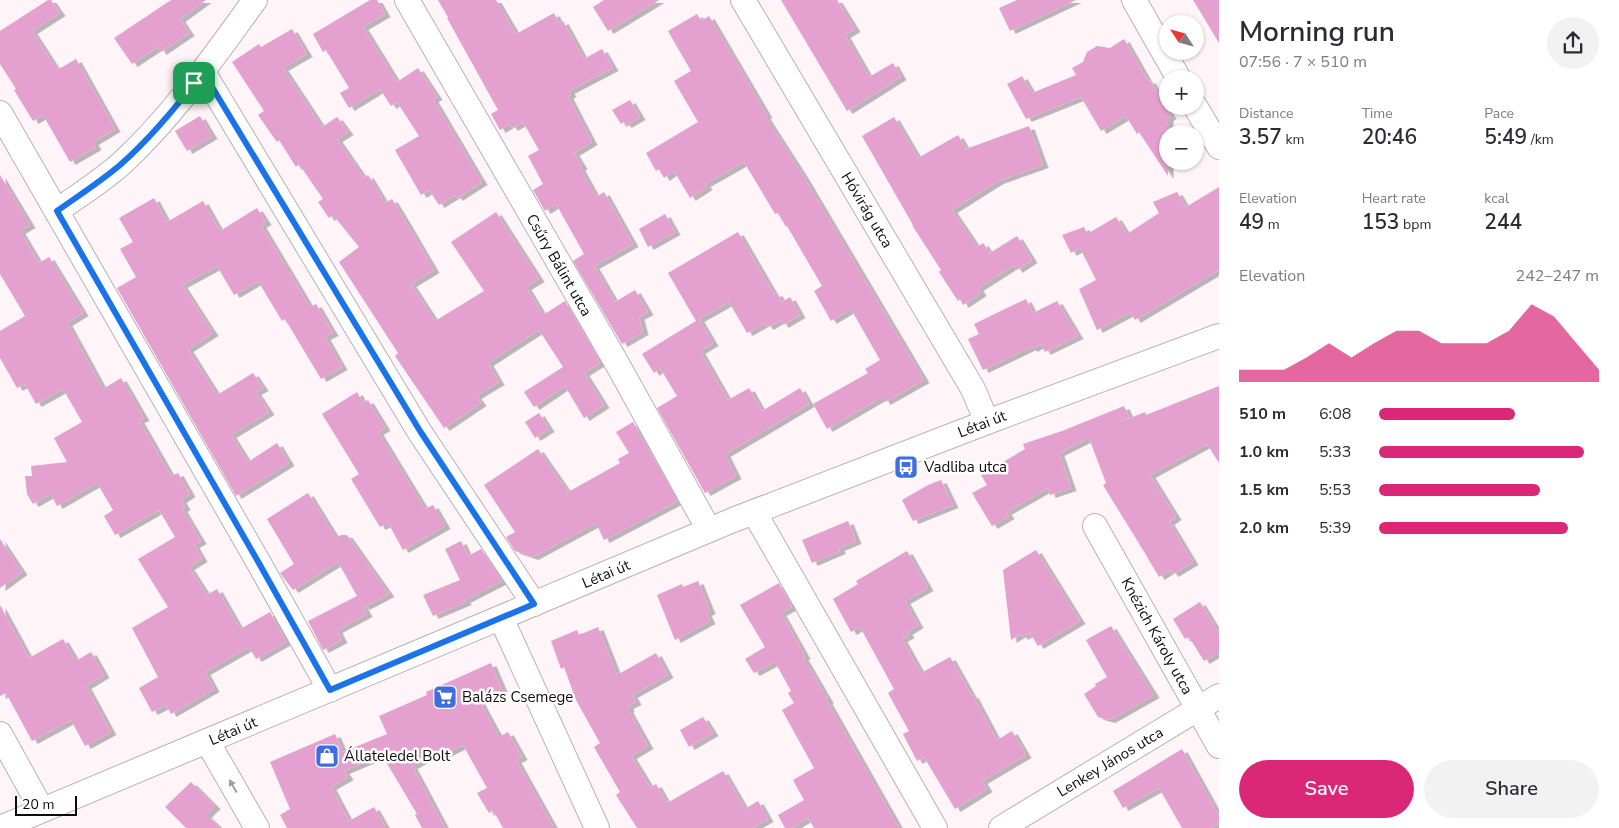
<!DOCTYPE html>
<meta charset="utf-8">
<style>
:root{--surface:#fff;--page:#f2f2f3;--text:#2b2b33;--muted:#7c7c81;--accent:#db2777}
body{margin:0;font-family:"Nunito Sans",sans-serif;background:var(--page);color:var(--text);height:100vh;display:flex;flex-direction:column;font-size:19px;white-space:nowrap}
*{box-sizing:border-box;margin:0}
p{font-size:16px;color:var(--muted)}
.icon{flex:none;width:28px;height:28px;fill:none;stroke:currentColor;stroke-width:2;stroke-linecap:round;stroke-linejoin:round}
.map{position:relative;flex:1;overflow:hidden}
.panel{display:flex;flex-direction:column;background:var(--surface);width:400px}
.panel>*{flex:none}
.needle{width:32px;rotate:306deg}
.controls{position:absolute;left:1159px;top:15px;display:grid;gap:10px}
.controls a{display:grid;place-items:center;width:45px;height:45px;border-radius:50%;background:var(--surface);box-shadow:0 1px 4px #0004;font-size:25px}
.scale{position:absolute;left:15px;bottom:12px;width:62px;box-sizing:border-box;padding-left:5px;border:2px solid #0f0b0c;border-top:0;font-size:14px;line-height:18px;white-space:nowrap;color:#0f0b0c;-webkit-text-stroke:4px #fff;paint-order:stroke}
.pin{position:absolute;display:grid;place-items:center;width:42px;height:42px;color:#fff;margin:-21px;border-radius:10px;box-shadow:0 2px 8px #0006}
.round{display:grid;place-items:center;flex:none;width:52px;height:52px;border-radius:26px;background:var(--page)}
.overview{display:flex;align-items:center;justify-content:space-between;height:85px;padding:0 20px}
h1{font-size:28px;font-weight:600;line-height:38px}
.metrics{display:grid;grid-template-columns:repeat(3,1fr);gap:8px;height:85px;padding:5px 20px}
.metrics div{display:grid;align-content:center}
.metrics b{font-size:21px;font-weight:600}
.metrics small{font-size:14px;font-weight:400}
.metrics p{font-size:14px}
.chart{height:140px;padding:10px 20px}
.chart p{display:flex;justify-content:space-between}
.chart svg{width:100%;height:90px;margin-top:5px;fill:var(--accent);opacity:.7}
.button{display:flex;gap:10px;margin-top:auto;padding:10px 20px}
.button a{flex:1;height:58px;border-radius:30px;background:var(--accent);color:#fff;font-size:20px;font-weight:600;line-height:58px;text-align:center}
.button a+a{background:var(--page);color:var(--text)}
ul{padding:0 20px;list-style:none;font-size:16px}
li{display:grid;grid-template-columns:80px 60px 1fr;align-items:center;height:38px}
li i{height:12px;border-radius:6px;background:var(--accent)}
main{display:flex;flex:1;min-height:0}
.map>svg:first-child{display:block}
.building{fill:#e4a0cf;filter:url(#shadow)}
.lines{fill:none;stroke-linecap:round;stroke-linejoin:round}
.minor-casing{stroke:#bcb1b4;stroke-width:26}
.minor{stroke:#fff;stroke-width:24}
.oneway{fill:#9f9d9e}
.route-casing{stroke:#fff;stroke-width:10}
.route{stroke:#1a73e8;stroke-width:6}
.labels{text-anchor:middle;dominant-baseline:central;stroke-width:5;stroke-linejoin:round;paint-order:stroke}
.street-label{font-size:15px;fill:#0f0b0c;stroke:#fff}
.poi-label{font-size:15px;fill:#0f0b0c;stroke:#fff;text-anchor:start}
</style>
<main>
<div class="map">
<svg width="1219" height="828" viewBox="0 0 1219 828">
<defs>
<filter id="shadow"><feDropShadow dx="5.5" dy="3" stdDeviation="0" flood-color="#0004"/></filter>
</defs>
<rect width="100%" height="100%" fill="#fff4f7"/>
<!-- building -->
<g class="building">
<polygon points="48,0 51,0 60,13 32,31 54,65 56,64 59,69 76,59 115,129 93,142 96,147 70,162 43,115 33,121 14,90 16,89 0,64 0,31"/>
<polygon points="171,0 206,0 180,19 189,33 161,52 158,47 132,64 114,38"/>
<polygon points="370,0 377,0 385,14 363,27 397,82 418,68 437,97 433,99 482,182 457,198 455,195 439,205 429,190 421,195 395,150 419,136 397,102 391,106 380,89 349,108 340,93 349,88 326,50 323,52 313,34"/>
<polygon points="438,0 496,0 516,34 554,13 559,23 563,21 584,59 602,49 613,68 569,91 571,94 568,96 592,142 574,153 582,166 580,168 596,197 604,192 633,244 594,266 615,302 635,290 648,312 639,317 643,332 622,344 573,261 584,254 556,204 545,211 533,190 543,184 528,156 539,150 523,122 512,128 510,124 500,130 491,114 498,110 447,18 448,17"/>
<polygon points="604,0 659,0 608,31 593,7"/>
<polygon points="781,0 837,0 855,29 845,35 869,77 893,63 901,77 847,111"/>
<polygon points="1017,0 1076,0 1010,31 999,8"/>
<polygon points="1193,0 1219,0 1219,43 1201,13"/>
<polygon points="697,14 701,21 709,16 767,115 765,116 804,177 924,380 885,402 882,397 827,429 813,404 868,373 865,369 880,360 851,309 831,321 814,291 822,286 787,226 786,227 778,213 775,214 744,162 705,184 707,187 690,198 674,171 664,178 659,169 656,171 646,153 698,122 674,81 691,71 668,31"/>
<polygon points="292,29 307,54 283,68 322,127 337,117 348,132 337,139 364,178 368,175 385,203 392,199 406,222 434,270 411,284 435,321 484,291 451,242 496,212 539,279 526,287 543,315 565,301 598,358 597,359 600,363 584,373 604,405 584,418 565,386 534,407 524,392 563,367 539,330 488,363 499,382 476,396 481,403 444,428 395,356 398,353 339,262 359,247 333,215 329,218 318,202 323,199 299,164 296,167 279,140 277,142 258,115 264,111 232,62 259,44 261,47"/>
<polygon points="1124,39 1148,81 1150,80 1171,116 1168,118 1168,176 1139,132 1137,134 1126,116 1101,131 1081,97 1026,119 1007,84 1022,76 1032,93 1076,75 1072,68 1083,62 1087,52 1097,46 1110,48"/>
<polygon points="630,100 640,117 626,125 624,122 621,124 612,110"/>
<polygon points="200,116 212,136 187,151 175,131"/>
<polygon points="894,117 918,158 958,135 966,149 1029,126 1043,165 998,181 952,210 977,247 983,243 990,253 1017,236 1032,260 1017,270 1014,265 978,288 981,293 963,305 960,299 958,301 939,272 941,270 912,225 913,225 862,136"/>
<polygon points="0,175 30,225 20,231 39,263 49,257 83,313 67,323 103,389 121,378 144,418 139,420 171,476 178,473 190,494 181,500 185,507 182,509 201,541 194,545 202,559 189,567 207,595 217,589 240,629 270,612 286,642 256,659 249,647 205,672 214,689 171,714 166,705 152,712 139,688 158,677 132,628 168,607 138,559 175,537 159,510 115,535 104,516 113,510 97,483 57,506 51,494 33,504 27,494 25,476 32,476 31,466 67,462 54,438 82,422 63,389 36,404 25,384 17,388 0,358 0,331 25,316 0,274"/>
<polygon points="1219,187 1219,270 1135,320 1131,312 1097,330 1079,289 1096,280 1080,248 1071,253 1062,235 1084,227 1087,234 1116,217 1127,234 1159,213 1153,202 1177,192 1186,207"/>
<polygon points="154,198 167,222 203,201 220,231 257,208 266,222 261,225 310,307 316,304 333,333 325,337 342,367 321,379 285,319 282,321 258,281 234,295 217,266 182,285 213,333 188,349 217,395 253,373 263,388 256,392 269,412 231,435 248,462 277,443 289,463 236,496 117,288 136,277 120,249 133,242 119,218"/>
<polygon points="665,214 675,232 648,247 639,229"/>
<polygon points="738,232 774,294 777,293 782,302 790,297 800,315 783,325 780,320 768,327 765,323 747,333 729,302 699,319 713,343 700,351 728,400 749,388 762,411 800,388 809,404 725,454 736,476 705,493 657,408 677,396 660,368 654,373 642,354 696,321 668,273"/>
<polygon points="1026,299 1033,313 1057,301 1078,336 1045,352 1041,344 1032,349 1031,347 983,370 968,339 979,334 974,324"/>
<polygon points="1219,386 1219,463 1207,444 1150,475 1176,517 1169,522 1193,562 1173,574 1170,570 1159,577 1146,555 1103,485 1106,483 1089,438 1059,453 1071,488 1050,495 1048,488 1006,512 1009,516 992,526 972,493 987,485 981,475 1025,449 1023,444 1062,431 1124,406 1129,417 1120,422 1145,412 1146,415"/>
<polygon points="357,392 363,403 368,400 385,428 378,432 425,509 433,505 445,526 403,550 388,523 380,527 351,479 359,474 322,414"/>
<polygon points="539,413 549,429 535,438 525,422"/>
<polygon points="633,422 678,501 604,540 596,523 533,557 515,551 506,537 515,532 484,485 538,449 568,492 620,463 618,459 629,453 616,432"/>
<polygon points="941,480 953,505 913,521 902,500 928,485"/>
<polygon points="308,493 336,538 341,535 347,535 389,594 364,607 358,597 367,614 337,630 342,640 323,650 308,621 357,596 338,562 293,590 280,573 294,564 267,519"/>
<polygon points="848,521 856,541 839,548 840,551 812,563 802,540"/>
<polygon points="0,539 22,572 0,588"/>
<polygon points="461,541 468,556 481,549 502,581 465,600 466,602 433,616 423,595 460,580 445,549"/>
<polygon points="1036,550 1080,621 1038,646 1030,633 1022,637 1021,634 1011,640 1003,570"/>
<polygon points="907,551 928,588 905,601 918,625 907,632 909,635 902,639 921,673 950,657 972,696 973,695 997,740 1012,731 1026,755 982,781 987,789 955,809 924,757 917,761 903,734 909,731 888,693 894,689 860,627 851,632 833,599 858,584 856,581"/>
<polygon points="698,581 710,611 706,613 710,621 675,640 657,595 682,584 683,587"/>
<polygon points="779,583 792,607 781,613 805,656 803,657 828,700 827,701 899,828 814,828 808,818 791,828 785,828 778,815 804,800 793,780 814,768 782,710 794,703 788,693 791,691 775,662 754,673 745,659 765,647 740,605"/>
<polygon points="1200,602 1219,633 1219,652 1204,661 1189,637 1185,639 1173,619"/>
<polygon points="0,605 29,658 63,639 76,661 91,652 104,675 86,686 111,732 85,746 71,720 32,741 6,693 0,696"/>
<polygon points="1111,626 1154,695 1110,720 1098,717 1084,694 1096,686 1095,684 1107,677 1086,640"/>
<polygon points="598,627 617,675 656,653 668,675 632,695 636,702 628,706 629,709 628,710 648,746 631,756 650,787 656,784 667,803 723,771 745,809 758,801 768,819 752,828 637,828 616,795 620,792 594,747 600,743 576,700 564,667 561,669 551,641 577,630 579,635"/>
<polygon points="491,663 502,689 479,700 499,737 508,732 522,757 516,760 554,828 503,828 493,810 489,813 477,793 487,788 463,745 443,755 440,751 412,766 445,828 422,828 415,815 417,814 382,755 344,771 348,777 331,787 349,821 374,807 386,828 287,828 280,815 290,809 270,762 335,734 343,752 387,734 379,716 427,695 426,692"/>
<polygon points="703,717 713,733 689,747 680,730"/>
<polygon points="1182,749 1219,816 1219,823 1210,828 1182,828 1159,788 1123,808 1113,791"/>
<polygon points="191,782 215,806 206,815 220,828 186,828 165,807"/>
</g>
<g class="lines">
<!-- minor casing -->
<g class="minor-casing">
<g id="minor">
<polyline points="407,0 619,367 709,530"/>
<polyline points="743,0 973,389 987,422"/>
<polyline points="1134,0 1179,79"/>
<polyline points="203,72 419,431 534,604"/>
<polyline points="1195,106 1219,147"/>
<polyline points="0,113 260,565 330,690"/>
<path d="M 57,211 C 79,195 102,181 122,163 C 174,115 214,56 255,0"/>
<polyline points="754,512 935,828"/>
<polyline points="1095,526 1219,746"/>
<polyline points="501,618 597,828"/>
<polyline points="0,734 42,810"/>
<polyline points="207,741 257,828"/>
<polyline points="0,828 733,520 987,422 1219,336"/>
<polyline points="1001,828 1219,696"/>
</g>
</g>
<!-- minor -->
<use href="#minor" class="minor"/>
</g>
<!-- one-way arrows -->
<defs><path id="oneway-solid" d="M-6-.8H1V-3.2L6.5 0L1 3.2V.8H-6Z" transform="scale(1.25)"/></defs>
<use class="oneway" href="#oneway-solid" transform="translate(233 786) rotate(-120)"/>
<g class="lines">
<!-- route casing -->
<g class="route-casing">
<path id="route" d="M 203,72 L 420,431 L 534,604 L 330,690 L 260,565 L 57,211 C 78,196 100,182 120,165 C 151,138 178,105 203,72 Z"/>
</g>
<!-- route -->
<use href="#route" class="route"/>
</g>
<!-- icons -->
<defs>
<g id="bus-square" transform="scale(1.25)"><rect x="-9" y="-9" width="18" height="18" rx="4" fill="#3d6dde" stroke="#fff"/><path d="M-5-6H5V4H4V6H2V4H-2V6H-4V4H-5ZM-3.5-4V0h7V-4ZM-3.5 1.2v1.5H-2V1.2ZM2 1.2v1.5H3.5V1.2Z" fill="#fff"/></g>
<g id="supermarket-square" transform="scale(1.25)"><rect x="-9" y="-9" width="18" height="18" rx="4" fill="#3d6dde" stroke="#fff"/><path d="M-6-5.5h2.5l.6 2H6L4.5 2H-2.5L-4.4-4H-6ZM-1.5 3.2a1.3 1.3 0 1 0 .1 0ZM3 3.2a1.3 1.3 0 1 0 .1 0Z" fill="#fff"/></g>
<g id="shop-square" transform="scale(1.25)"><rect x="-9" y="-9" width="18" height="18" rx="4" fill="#3d6dde" stroke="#fff"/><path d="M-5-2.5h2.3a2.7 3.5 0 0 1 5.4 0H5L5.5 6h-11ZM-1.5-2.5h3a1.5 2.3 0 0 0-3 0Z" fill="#fff"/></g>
</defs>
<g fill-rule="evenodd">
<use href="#bus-square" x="906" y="467"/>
<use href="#supermarket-square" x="445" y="697"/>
<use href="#shop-square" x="327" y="756"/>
</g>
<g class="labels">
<!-- street labels -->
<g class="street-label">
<text transform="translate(867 210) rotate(59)">Hóvirág utca</text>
<text transform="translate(559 265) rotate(60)">Csűry Bálint utca</text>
<text transform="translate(982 424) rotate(-21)">Létai út</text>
<text transform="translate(606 574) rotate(-23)">Létai út</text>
<text transform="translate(1157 636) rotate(61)">Knézich Károly utca</text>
<text transform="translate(233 731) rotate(-23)">Létai út</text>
<text transform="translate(1110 762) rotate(-31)">Lenkey János utca</text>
</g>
<!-- poi labels -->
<g class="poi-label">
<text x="924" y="467">Vadliba utca</text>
<text x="462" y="697">Balázs Csemege</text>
<text x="344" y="756">Állateledel Bolt</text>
</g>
</g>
</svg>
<div class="controls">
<a><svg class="needle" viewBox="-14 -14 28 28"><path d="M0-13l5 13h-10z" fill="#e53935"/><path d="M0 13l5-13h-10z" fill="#7c7c81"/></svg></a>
<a>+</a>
<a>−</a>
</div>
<div class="scale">20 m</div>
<div class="pin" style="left:194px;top:83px;background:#1e9e55"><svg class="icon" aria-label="arrive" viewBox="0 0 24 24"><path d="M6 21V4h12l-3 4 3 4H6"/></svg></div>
</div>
<section class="panel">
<div class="overview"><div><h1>Morning run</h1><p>07:56 · 7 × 510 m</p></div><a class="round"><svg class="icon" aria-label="share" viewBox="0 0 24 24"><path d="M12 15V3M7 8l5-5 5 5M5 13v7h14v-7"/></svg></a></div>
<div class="metrics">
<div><p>Distance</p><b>3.57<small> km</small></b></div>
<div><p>Time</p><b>20:46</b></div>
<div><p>Pace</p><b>5:49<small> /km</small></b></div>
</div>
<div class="metrics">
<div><p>Elevation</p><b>49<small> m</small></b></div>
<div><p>Heart rate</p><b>153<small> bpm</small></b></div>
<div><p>kcal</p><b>244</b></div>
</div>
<div class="chart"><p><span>Elevation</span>242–247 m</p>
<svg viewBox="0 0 160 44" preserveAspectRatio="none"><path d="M0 44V38L10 38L20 38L30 32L40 25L50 32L60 25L70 19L80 19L90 25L100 25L110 25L120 19L130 6L140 12L150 25L160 38V44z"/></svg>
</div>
<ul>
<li><b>510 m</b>6:08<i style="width:62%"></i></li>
<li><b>1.0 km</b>5:33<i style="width:93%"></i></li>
<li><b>1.5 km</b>5:53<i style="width:73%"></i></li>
<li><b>2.0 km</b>5:39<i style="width:86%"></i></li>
</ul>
<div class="button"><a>Save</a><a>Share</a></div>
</section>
</main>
